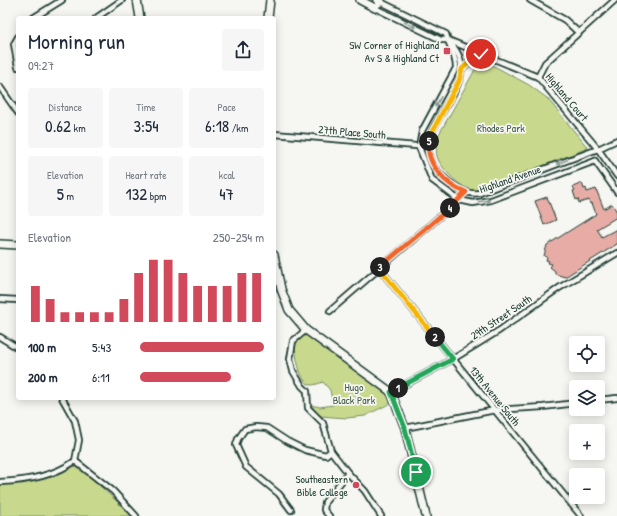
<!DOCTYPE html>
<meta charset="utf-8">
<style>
:root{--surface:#fff;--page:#f6f6f7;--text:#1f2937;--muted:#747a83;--accent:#d1495b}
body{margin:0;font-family:"Patrick Hand",sans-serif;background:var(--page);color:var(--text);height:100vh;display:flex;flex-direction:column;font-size:15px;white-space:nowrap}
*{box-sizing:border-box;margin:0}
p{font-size:13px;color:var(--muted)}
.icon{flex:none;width:22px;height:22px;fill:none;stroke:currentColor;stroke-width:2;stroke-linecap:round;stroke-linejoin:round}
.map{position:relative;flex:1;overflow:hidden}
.details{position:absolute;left:16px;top:16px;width:260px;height:384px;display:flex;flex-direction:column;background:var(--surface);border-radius:4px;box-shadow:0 2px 10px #0003}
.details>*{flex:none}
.buttons{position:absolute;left:569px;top:336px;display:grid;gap:8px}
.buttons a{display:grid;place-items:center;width:36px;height:36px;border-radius:4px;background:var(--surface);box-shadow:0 2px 10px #0003;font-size:20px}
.pin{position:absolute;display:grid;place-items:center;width:34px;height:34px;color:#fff;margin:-17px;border:2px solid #fff;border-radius:50%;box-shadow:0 1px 4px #0007}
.km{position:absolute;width:20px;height:20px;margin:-10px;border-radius:50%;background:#222;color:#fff;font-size:11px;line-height:20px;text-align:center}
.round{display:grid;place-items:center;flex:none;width:42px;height:42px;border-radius:4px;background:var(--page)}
.headline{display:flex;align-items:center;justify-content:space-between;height:68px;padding:0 12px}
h1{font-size:22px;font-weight:600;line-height:30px}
.metrics{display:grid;grid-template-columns:repeat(3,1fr);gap:6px;height:68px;padding:4px 12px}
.metrics div{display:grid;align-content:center;border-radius:4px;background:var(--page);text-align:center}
.metrics b{font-size:17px;font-weight:600}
.metrics small{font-size:11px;font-weight:400}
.metrics p{font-size:11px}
.chart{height:112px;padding:8px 12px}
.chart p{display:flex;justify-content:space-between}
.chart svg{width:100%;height:72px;margin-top:4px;stroke:var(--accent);stroke-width:6}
ul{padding:0 12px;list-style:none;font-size:13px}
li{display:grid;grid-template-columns:64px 48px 1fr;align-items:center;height:30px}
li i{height:10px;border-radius:5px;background:var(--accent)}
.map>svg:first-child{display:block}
.green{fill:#c8d98d;stroke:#748b60}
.building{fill:#e6aca5;stroke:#1f3d34}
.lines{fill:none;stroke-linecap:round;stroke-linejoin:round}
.street-casing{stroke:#1f3d34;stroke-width:8}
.secondary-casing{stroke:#1f3d34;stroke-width:10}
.street{stroke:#f6f6f2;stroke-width:4.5}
.secondary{stroke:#f6f6f2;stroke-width:7}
.oneway{stroke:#8a9a93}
.split-1-casing{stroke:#fff;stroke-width:8}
.split-2-casing{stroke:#fff;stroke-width:8}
.split-3-casing{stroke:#fff;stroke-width:8}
.split-4-casing{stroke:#fff;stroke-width:8}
.split-5-casing{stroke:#fff;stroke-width:8}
.split-6-casing{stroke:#fff;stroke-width:8}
.split-1{stroke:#22a559;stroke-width:5}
.split-2{stroke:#22a559;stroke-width:5}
.split-3{stroke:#f5b400;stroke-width:5}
.split-4{stroke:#f0652b;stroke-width:5}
.split-5{stroke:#f0652b;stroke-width:5}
.split-6{stroke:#f5b400;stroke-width:5}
.poi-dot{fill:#d1495b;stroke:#f6f6f2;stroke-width:1.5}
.labels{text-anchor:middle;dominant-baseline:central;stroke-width:3.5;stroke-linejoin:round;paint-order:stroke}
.poi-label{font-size:11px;fill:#1f3d34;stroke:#f6f6f2;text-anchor:end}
.street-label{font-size:11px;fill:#1f3d34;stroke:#f6f6f2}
.park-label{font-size:11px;fill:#415c46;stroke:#f6f6f2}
</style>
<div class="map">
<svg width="617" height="516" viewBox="0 0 617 516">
<rect width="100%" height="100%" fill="#f6f6f2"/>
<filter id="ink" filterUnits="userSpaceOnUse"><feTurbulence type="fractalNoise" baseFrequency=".025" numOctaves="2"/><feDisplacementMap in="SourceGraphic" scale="8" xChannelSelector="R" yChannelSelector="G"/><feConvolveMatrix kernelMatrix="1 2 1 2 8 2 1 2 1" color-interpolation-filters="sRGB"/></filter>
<g filter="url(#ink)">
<!-- green -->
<g class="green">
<path d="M 481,59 L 529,85 L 547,98 L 588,148 L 486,188 C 482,189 477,191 473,190 C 461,189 442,169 438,159 C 435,152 437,144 438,136 Z"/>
<path d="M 307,332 C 329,348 383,379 391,403 L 365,416 L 347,418 L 319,416 L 311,405 L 320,407 L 333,405 L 330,390 L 323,382 C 320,383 315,385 311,385 C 299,383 295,352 295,342 Z"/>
<polygon points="77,465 133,516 0,516 0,484 53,477"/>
</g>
<!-- building -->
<g class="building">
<polygon points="582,183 584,189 586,188 587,192 596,189 604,209 612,204 617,212 617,217 597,229 602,237 617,229 617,244 565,277 555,274 555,271 550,267 552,264 548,263 549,261 546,260 547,257 544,256 547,245 596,214 592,203 590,204 589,200 579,203 578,199 576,200 573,191 575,190 573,187"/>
<polygon points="547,197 556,220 544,225 535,201"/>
</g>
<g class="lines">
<!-- street casing -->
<g class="street-casing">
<g id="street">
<polyline points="530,0 565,20 579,33"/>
<polyline points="382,1 375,8 441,40 448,40 538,77 598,149 617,176"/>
<path d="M 381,2 L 446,34 C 449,46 456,55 456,68 L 422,131 L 419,147 L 432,180 L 459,200 L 473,203 L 491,200 L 595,161"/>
<polyline points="33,18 62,0"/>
<polyline points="96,18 122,0"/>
<polyline points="18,37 14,44 18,67"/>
<path d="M 452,45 C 487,84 411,124 432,164 C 436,171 443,177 449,182 C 458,189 467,195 480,193 L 598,149 L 617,140"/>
<polyline points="462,69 479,53"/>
<polyline points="538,77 545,63 615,0"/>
<polyline points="0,87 18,113"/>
<polyline points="274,134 428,147"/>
<polyline points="595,161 617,192"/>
<polyline points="379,268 581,516"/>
<polyline points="0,299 18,300"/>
<polyline points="330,311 459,200 466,192"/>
<polyline points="0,337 18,348"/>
<polyline points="391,392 453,359 500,330 559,288 617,253"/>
<polyline points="62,398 75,421 79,440 75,461"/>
<polyline points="598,400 617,398"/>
<polyline points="405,428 495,410 543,407 576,403"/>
<polyline points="331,451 348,473"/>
<polyline points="75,461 113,491 136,516"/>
<path d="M 0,482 C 26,481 54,476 75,461"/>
<polyline points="291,510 279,494 246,467 236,445 238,439 245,429 256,427 267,428 287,441 305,450 326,455 331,451 323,423 308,408 307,391 302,386 293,371 290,359 293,341 306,330"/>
<polyline points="329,516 324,510 325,502 348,473 365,491 381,516"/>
</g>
</g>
<!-- secondary casing -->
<g class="secondary-casing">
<g id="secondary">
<polyline points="137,0 140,18"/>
<polyline points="360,0 375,8"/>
<polyline points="377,0 381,2"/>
<polyline points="268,18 270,0"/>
<polyline points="0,244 18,245"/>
<polyline points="274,255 281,289 289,310 306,330 391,392 405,428 426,516"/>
</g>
</g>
<!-- street -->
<use href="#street" class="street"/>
<!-- secondary -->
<use href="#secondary" class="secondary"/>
</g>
<!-- one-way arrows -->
<defs><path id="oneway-shaft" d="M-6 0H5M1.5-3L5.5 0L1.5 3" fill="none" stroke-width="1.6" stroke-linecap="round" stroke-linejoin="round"/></defs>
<g class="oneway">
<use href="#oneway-shaft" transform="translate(410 25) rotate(26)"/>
<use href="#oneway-shaft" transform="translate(438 102) rotate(119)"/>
<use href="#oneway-shaft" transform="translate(562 162) rotate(159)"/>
<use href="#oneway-shaft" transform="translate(484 201) rotate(-8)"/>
</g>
</g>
<g class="lines" filter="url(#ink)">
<!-- split-1 casing -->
<g class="split-1-casing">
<polyline id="split-1" points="398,388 391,392 405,428 416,472"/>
</g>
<!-- split-2 casing -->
<g class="split-2-casing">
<polyline id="split-2" points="398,388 453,359 435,337"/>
</g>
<!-- split-3 casing -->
<g class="split-3-casing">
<polyline id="split-3" points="380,267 379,268 435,337"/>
</g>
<!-- split-4 casing -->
<g class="split-4-casing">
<polyline id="split-4" points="380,267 450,208"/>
</g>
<!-- split-5 casing -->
<g class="split-5-casing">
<path id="split-5" d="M 429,141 C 425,163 445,185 466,192 L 450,208"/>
</g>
<!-- split-6 casing -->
<g class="split-6-casing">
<polyline id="split-6" points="429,141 430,136 459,81 462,69 479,53 481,54"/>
</g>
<!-- split-1 -->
<use href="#split-1" class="split-1"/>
<!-- split-2 -->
<use href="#split-2" class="split-2"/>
<!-- split-3 -->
<use href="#split-3" class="split-3"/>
<!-- split-4 -->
<use href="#split-4" class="split-4"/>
<!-- split-5 -->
<use href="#split-5" class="split-5"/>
<!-- split-6 -->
<use href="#split-6" class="split-6"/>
</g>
<!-- markers -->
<g class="poi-dot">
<rect x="443" y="47" width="8" height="8" rx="2"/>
<circle cx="356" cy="485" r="4"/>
</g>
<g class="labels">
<!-- poi labels -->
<g class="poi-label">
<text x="439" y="45">SW Corner of Highland<tspan x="439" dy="13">Av S &amp; Highland Ct</tspan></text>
<text x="348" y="479">Southeastern<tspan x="348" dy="13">Bible College</tspan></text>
</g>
<!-- street labels -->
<g class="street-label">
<text transform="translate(567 97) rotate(50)">Highland Court</text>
<text transform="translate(352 132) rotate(5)">27th Place South</text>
<text transform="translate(510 179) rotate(-19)">Highland Avenue</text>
<text transform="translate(501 317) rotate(-34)">29th Street South</text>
<text transform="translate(495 396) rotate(51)">13th Avenue South</text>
</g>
<!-- park labels -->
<g class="park-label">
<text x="501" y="128">Rhodes Park</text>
<text x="354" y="387">Hugo<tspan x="354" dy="13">Black Park</tspan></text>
</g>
</g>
</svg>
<div class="buttons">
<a><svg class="icon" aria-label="locate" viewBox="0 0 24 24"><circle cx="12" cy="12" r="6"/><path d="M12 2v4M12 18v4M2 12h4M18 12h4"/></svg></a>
<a><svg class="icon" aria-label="layers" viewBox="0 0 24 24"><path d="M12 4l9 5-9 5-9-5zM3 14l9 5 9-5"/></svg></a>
<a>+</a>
<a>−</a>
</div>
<div class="pin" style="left:416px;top:472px;background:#1e9e55"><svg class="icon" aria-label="arrive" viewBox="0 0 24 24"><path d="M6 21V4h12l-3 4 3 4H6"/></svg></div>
<div class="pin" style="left:481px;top:54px;background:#d93025"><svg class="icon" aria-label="check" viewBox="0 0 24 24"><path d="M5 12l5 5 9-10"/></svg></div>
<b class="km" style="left:398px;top:388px">1</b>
<b class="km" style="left:435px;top:337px">2</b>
<b class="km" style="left:380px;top:267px">3</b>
<b class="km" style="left:450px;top:208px">4</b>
<b class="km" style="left:429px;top:141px">5</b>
<section class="details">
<div class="headline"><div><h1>Morning run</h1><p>09:27</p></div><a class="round"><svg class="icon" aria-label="share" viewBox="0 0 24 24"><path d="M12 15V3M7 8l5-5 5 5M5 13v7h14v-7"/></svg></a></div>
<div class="metrics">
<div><p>Distance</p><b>0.62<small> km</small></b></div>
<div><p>Time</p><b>3:54</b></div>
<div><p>Pace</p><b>6:18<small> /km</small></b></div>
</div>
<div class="metrics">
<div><p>Elevation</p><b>5<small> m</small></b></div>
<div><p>Heart rate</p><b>132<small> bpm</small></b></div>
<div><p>kcal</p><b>47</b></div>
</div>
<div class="chart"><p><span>Elevation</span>250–254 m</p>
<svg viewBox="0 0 160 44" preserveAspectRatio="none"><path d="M5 44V22M15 44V30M25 44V38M35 44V38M45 44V38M55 44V38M65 44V30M75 44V14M85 44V6M95 44V6M105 44V14M115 44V22M125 44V22M135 44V22M145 44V14M155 44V14"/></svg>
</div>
<ul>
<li><b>100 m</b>5:43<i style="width:100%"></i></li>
<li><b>200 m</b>6:11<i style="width:73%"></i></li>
</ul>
</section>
</div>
